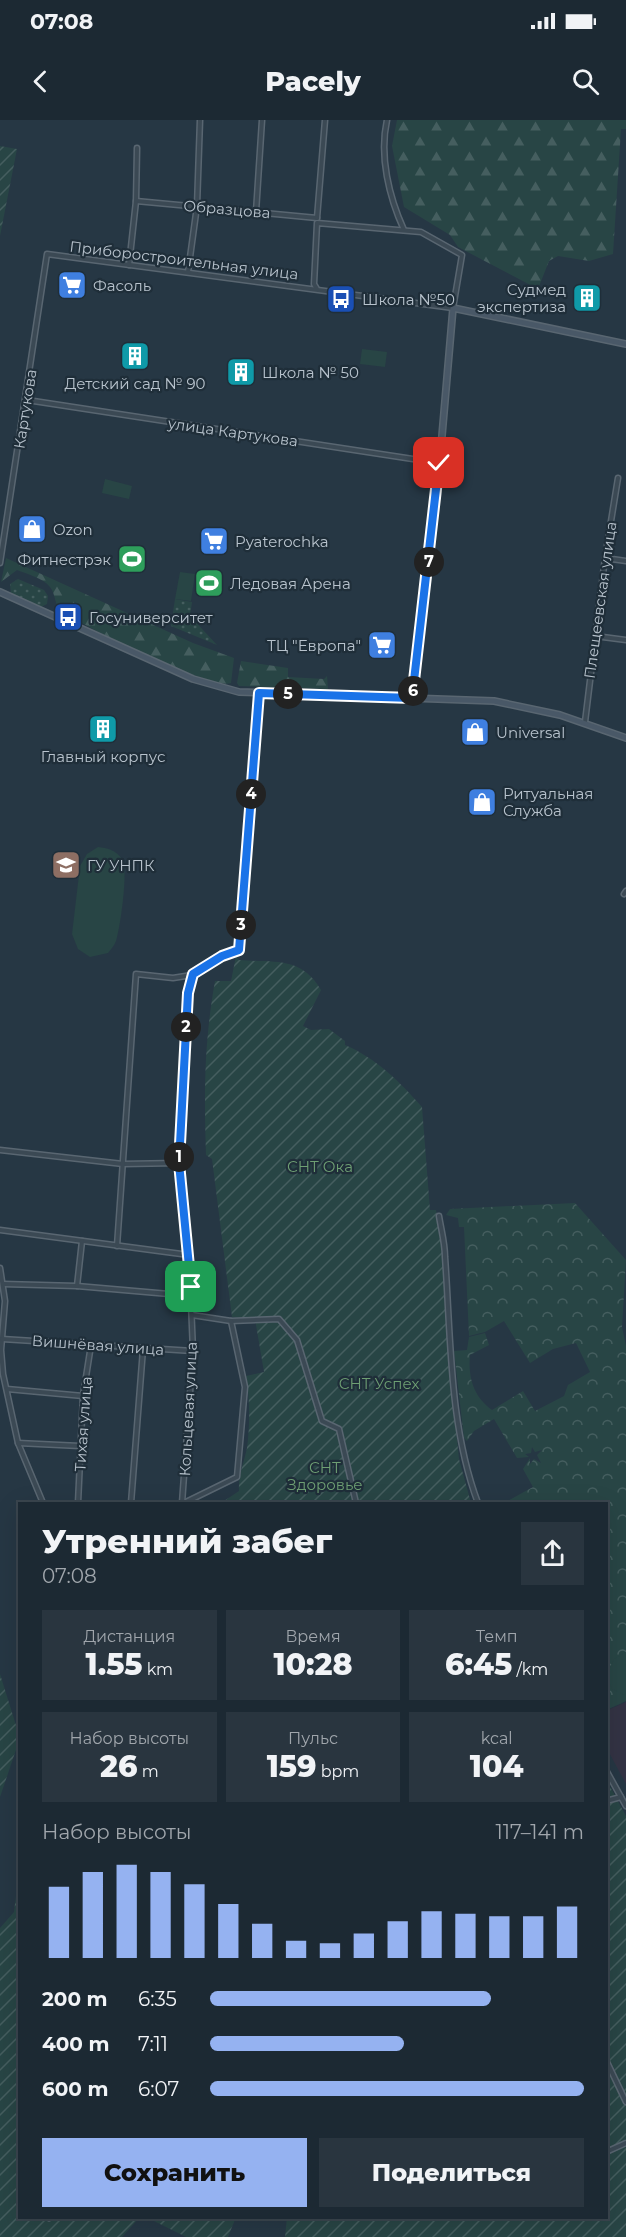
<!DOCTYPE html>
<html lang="ru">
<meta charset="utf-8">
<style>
:root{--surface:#1c2933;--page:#29353f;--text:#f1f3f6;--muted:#a0a6ac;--line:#3a454e;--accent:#95b2f1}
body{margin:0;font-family:Montserrat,sans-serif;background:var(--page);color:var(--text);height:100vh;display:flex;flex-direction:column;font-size:22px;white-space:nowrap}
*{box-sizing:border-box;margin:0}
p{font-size:20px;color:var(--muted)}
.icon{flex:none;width:33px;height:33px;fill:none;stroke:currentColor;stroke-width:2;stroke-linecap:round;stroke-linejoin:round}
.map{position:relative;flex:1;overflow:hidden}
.sheet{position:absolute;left:18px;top:1382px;width:590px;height:717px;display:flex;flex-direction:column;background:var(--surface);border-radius:0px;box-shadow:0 6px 24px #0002,0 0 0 2px var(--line)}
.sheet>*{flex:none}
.pin{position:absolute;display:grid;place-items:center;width:51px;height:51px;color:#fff;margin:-26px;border-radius:12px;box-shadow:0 3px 9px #0006}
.km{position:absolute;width:30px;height:30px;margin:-15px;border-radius:50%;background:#222;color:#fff;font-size:16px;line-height:30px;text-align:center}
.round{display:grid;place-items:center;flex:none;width:63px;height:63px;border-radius:0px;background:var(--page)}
.headline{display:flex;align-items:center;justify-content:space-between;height:102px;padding:0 24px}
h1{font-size:33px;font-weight:800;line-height:45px}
.stats{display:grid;grid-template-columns:repeat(3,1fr);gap:9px;height:102px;padding:6px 24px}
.stats div{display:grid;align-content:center;border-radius:0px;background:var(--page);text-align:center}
.stats b{font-size:30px;font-weight:800}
.stats small{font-size:16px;font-weight:400}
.stats p{font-size:16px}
.chart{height:168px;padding:12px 24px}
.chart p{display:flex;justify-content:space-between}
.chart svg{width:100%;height:108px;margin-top:6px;stroke:var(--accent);stroke-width:6}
.cta{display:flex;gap:12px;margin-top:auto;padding:12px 24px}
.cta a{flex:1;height:69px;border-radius:0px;background:var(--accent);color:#111;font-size:24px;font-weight:800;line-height:69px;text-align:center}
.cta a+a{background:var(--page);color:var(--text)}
ul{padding:0 24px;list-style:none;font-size:20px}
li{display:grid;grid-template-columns:96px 72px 1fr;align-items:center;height:45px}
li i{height:15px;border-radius:8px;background:var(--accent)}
.status{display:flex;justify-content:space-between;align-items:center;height:42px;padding:0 30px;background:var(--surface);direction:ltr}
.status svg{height:16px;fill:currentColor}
header{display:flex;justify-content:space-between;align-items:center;height:78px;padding:0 24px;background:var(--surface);font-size:27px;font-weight:800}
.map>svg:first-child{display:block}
.medical{fill:#334}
.grass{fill:url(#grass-dots)}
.forest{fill:url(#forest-firs)}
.park{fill:url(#park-crowns)}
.garden{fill:url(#garden-furrows)}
.pitch{fill:#284545}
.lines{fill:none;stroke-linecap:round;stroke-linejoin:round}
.street-casing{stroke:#596671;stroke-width:7}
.secondary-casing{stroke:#596671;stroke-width:8}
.street{stroke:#3b4954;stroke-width:4}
.secondary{stroke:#495867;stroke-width:5}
.route-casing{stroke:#fff;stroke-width:12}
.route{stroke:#1a73e8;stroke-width:8}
.labels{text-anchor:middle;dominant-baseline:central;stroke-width:4.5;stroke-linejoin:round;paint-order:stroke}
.street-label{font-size:15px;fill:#b8c3cd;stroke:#1f2e39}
.poi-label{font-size:15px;fill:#b8c3cd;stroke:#1f2e39;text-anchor:start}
.park-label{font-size:15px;fill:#6e9f73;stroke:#1f2e39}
</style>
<div class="status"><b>07:08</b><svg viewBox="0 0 49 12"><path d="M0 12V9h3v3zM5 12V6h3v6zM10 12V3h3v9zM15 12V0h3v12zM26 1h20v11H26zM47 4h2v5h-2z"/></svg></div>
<header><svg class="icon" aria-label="back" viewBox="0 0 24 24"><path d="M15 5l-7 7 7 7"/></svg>Pacely<svg class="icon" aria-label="search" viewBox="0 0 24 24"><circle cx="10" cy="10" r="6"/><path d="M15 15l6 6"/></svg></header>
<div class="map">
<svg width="626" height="2117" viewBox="0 0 626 2117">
<defs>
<pattern id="grass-dots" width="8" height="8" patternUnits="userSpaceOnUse" patternTransform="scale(1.5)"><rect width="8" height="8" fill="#284545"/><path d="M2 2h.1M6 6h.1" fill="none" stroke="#455e5f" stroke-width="1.8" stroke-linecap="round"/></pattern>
<pattern id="forest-firs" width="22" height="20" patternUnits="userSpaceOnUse" patternTransform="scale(1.5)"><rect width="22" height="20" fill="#284545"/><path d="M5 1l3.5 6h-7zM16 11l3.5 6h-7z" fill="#455e5f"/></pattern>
<pattern id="park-crowns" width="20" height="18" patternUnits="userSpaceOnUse" patternTransform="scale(1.5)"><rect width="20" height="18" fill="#284545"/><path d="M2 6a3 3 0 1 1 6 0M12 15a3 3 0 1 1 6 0" fill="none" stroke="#455e5f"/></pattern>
<pattern id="garden-furrows" width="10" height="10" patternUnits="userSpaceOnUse" patternTransform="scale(1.5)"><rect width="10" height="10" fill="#284545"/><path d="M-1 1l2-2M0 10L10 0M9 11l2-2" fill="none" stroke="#455e5f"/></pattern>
</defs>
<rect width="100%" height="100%" fill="#263744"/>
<!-- medical -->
<polygon class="medical" points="626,1582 626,1664 606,1627 606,1591"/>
<!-- grass -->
<g class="grass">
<polygon points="18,459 44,470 48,476 47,484 41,487 11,474 10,464"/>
<polygon points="175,479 192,482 190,496 217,525 171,506"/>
</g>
<!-- forest -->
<g class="forest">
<polygon points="397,0 626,0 626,9 621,9 613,134 589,141 558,136 549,141 538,169 458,127 450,115 404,87 392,26"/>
<path d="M 6,438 L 193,523 L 234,538 L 231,563 C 213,571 82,506 62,491 C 54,486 56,474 50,467 C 43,458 27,454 17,450 L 1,462 Z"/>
<polygon points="241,541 288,548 288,557 324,559 327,556 328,569 239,566 237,563"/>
</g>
<!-- park -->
<path class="park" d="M 575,1083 L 626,1140 L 622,1207 L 626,1226 L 626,1581 L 606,1590 L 606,1383 L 504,1383 L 533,1367 L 523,1349 L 530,1338 L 530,1344 L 534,1339 L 541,1343 L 537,1335 L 542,1330 L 535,1332 L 532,1327 L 531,1333 L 525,1334 L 529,1337 L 517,1338 L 494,1299 L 474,1311 L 467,1321 L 464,1318 L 454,1231 L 467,1230 L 469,1217 L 485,1213 L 489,1225 L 470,1235 C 468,1257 473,1276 492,1290 L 523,1271 L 535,1291 L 564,1276 L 568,1265 L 590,1252 L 576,1223 L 553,1229 L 530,1243 L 504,1201 L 485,1212 L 469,1216 L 464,1107 L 459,1107 L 458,1098 L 446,1095 L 450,1089 Z"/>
<!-- garden -->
<g class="garden">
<polygon points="0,26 17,29 0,116"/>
<path d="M 236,836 L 239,840 C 275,843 301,836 321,870 L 303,906 L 311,910 L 329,909 L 345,921 L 345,925 C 376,938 400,962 422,987 L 430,1090 L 436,1090 L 443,1138 L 451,1261 L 459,1339 L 471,1383 L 221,1383 L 239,1371 C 238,1355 244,1343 247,1328 C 250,1306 250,1278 246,1256 L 264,1252 L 255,1199 L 232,1197 L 212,1039 L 206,1035 C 204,972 204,923 215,861 L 231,861 Z"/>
<polygon points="0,1554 20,1618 0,1677"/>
<polygon points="606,1659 626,1696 626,2117 285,2117 287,2097 606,2097"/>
<polygon points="19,1752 20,2097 140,2097 122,2117 0,2117 0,1808 14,1792"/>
<polygon points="146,2097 236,2097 228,2117 186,2117"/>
</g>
<!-- pitch -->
<g class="pitch">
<polygon points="362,229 387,232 385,247 360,244"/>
<polygon points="105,359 132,366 129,379 102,373"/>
<polygon points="180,452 195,454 191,481 175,479"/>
<path d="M 98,727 C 107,728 116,730 122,739 C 129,748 120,809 116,821 C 114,826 111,829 108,833 L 90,837 L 78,829 L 72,814 L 80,746 L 87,734 Z"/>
<polygon points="626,1532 626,1575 625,1575 612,1569 606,1556 614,1539"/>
</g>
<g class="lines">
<!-- street casing -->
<g class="street-casing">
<g id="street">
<path d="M 387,0 C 379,36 389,77 404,110"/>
<polyline points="136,81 317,98"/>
<polyline points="256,92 262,0"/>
<polyline points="317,98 325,0"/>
<polyline points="129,145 136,81 137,28"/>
<polyline points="188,152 197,86 200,0"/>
<polyline points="27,280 439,343"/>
<polyline points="605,438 626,441"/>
<polyline points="0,443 47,134 453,188 462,135 421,112 317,103 314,164 317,169"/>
<polyline points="595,516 626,520"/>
<polyline points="585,602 605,438 618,358"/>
<polyline points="624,774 626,771"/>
<polyline points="0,1030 123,1044 179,1043"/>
<path d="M 439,1096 C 441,1109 445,1123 445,1137 C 451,1218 449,1306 478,1383"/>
<polyline points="0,1110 189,1135"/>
<polyline points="117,1126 136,854 173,858 192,855"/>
<polyline points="0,1148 5,1181 1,1230 3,1254 18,1323 43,1383"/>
<polyline points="3,1164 77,1166 192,1176"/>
<polyline points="77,1166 82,1121"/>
<polyline points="192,1195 231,1201 279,1199 297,1220 322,1301 339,1309 356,1383"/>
<polyline points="2,1219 193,1231"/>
<polyline points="7,1269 83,1276"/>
<polyline points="18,1323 80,1326"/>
<polyline points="78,1383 83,1276 91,1225"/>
<polyline points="131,1383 143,1229"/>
<polyline points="182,1383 193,1231 189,1135 179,1043 188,873 193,854 222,836 239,830 259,573"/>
<polyline points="184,1383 237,1357 245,1267 231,1201"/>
<polyline points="606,1650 626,1686"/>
<polyline points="606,1681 621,1677"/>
<polyline points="606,1940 626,1982"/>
<polyline points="606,2032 626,2023"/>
<polyline points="49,2098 50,2097"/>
</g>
</g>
<!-- secondary casing -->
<g class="secondary-casing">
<g id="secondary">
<polyline points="0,472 193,559 239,572 494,581 560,595 626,618"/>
<polyline points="412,578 438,362 453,188 626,224"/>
</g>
</g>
<!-- street -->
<use href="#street" class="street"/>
<!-- secondary -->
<use href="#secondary" class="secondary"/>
</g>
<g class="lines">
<!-- route casing -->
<g class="route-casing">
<polyline id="route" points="191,1167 179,1043 188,873 193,854 222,836 239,830 259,573 412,578 439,343"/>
</g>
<!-- route -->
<use href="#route" class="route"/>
</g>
<!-- icons -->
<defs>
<g id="supermarket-square" transform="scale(1.5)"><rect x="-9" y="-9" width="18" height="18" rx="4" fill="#3f7fe0" stroke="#1f2e39"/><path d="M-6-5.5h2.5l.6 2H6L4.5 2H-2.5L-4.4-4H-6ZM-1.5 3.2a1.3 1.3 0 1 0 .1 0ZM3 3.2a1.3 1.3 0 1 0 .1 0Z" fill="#fff"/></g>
<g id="building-square" transform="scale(1.5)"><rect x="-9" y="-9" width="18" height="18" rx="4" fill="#0f9aa8" stroke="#1f2e39"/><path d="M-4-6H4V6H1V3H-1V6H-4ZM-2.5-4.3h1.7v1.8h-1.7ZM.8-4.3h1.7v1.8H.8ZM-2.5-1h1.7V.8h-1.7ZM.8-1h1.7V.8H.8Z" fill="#fff"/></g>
<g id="bus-square" transform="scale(1.5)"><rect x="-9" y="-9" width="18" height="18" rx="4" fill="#1a4fb4" stroke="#1f2e39"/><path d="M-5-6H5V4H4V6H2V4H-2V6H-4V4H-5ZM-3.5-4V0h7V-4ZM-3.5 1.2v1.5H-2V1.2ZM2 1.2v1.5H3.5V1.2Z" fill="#fff"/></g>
<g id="shop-square" transform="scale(1.5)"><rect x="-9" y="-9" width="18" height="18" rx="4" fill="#3f7fe0" stroke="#1f2e39"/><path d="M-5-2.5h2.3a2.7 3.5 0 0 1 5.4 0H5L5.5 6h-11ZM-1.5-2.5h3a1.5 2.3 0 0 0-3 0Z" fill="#fff"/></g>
<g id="stadium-square" transform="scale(1.5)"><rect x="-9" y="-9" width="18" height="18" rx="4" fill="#2e9e5b" stroke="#1f2e39"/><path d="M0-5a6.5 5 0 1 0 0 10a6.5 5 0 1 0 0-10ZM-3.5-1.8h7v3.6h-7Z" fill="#fff"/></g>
<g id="university-square" transform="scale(1.5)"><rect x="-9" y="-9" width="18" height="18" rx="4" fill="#8d6e63" stroke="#1f2e39"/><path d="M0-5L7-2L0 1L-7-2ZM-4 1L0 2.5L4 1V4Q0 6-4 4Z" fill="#fff"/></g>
</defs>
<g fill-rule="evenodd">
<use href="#supermarket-square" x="72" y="165"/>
<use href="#building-square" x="587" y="178"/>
<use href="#bus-square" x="341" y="179"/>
<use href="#building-square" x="135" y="236"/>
<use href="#building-square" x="241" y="252"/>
<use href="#shop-square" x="32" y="409"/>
<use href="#supermarket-square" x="214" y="421"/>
<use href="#stadium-square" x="132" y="439"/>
<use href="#stadium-square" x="209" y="463"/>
<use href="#bus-square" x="68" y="497"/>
<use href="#supermarket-square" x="382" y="525"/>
<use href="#building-square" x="103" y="609"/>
<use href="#shop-square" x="475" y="612"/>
<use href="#shop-square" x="482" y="682"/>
<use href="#university-square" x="66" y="745"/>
</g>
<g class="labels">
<!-- street labels -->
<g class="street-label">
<text transform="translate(227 89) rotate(5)">Образцова</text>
<text transform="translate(184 140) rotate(7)">Приборостроительная улица</text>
<text transform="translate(25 289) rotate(-81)">Картукова</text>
<text transform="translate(233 312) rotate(8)">улица Картукова</text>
<text transform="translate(600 480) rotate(-82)">Плещеевская улица</text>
<text transform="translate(98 1225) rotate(4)">Вишнёвая улица</text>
<text transform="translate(188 1289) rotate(-87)">Кольцевая улица</text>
<text transform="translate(83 1304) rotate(-86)">Тихая улица</text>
</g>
<!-- poi labels -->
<g class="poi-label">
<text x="93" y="165">Фасоль</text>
<text x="566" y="169" text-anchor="end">Судмед<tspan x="566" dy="17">экспертиза</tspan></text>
<text x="362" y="179">Школа №50</text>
<text x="262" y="252">Школа № 50</text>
<text x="135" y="263" text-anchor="middle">Детский сад № 90</text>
<text x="53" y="409">Ozon</text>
<text x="235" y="421">Pyaterochka</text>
<text x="111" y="439" text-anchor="end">Фитнестрэк</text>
<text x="230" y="463">Ледовая Арена</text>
<text x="89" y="497">Госуниверситет</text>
<text x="361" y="525" text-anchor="end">ТЦ "Европа"</text>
<text x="496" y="612">Universal</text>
<text x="103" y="636" text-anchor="middle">Главный корпус</text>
<text x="503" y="673">Ритуальная<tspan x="503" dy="17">Служба</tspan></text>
<text x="87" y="745">ГУ УНПК</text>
</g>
<!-- park labels -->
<g class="park-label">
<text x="320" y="1046">СНТ Ока</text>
<text x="379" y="1263">СНТ Успех</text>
<text x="325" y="1347">СНТ<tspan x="325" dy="17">Здоровье</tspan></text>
</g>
</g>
</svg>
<div class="pin" style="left:191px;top:1167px;background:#1e9e55"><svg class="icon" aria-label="arrive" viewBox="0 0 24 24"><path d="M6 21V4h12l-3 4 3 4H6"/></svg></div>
<div class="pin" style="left:439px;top:343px;background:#d93025"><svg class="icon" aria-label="check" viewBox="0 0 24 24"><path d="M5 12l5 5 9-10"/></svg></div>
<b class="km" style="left:179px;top:1037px">1</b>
<b class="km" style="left:186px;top:907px">2</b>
<b class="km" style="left:241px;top:805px">3</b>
<b class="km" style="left:251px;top:674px">4</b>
<b class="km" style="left:288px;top:574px">5</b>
<b class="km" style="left:413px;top:571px">6</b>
<b class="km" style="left:429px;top:442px">7</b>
<section class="sheet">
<div class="headline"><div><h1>Утренний забег</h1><p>07:08</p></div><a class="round"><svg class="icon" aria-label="share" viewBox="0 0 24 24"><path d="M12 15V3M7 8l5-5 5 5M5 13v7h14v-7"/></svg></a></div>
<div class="stats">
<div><p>Дистанция</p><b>1.55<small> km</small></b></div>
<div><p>Время</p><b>10:28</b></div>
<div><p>Темп</p><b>6:45<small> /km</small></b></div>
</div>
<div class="stats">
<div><p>Набор высоты</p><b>26<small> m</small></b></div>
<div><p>Пульс</p><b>159<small> bpm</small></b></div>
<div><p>kcal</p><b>104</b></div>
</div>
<div class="chart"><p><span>Набор высоты</span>117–141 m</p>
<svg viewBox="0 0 160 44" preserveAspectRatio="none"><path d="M5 44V15M15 44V9M25 44V6M35 44V9M45 44V14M55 44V22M65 44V30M75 44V37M85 44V38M95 44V34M105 44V29M115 44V25M125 44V26M135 44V27M145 44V27M155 44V23"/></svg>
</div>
<ul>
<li><b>200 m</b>6:35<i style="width:75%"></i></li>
<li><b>400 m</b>7:11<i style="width:52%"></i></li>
<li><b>600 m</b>6:07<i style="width:100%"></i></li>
</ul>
<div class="cta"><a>Сохранить</a><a>Поделиться</a></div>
</section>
</div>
